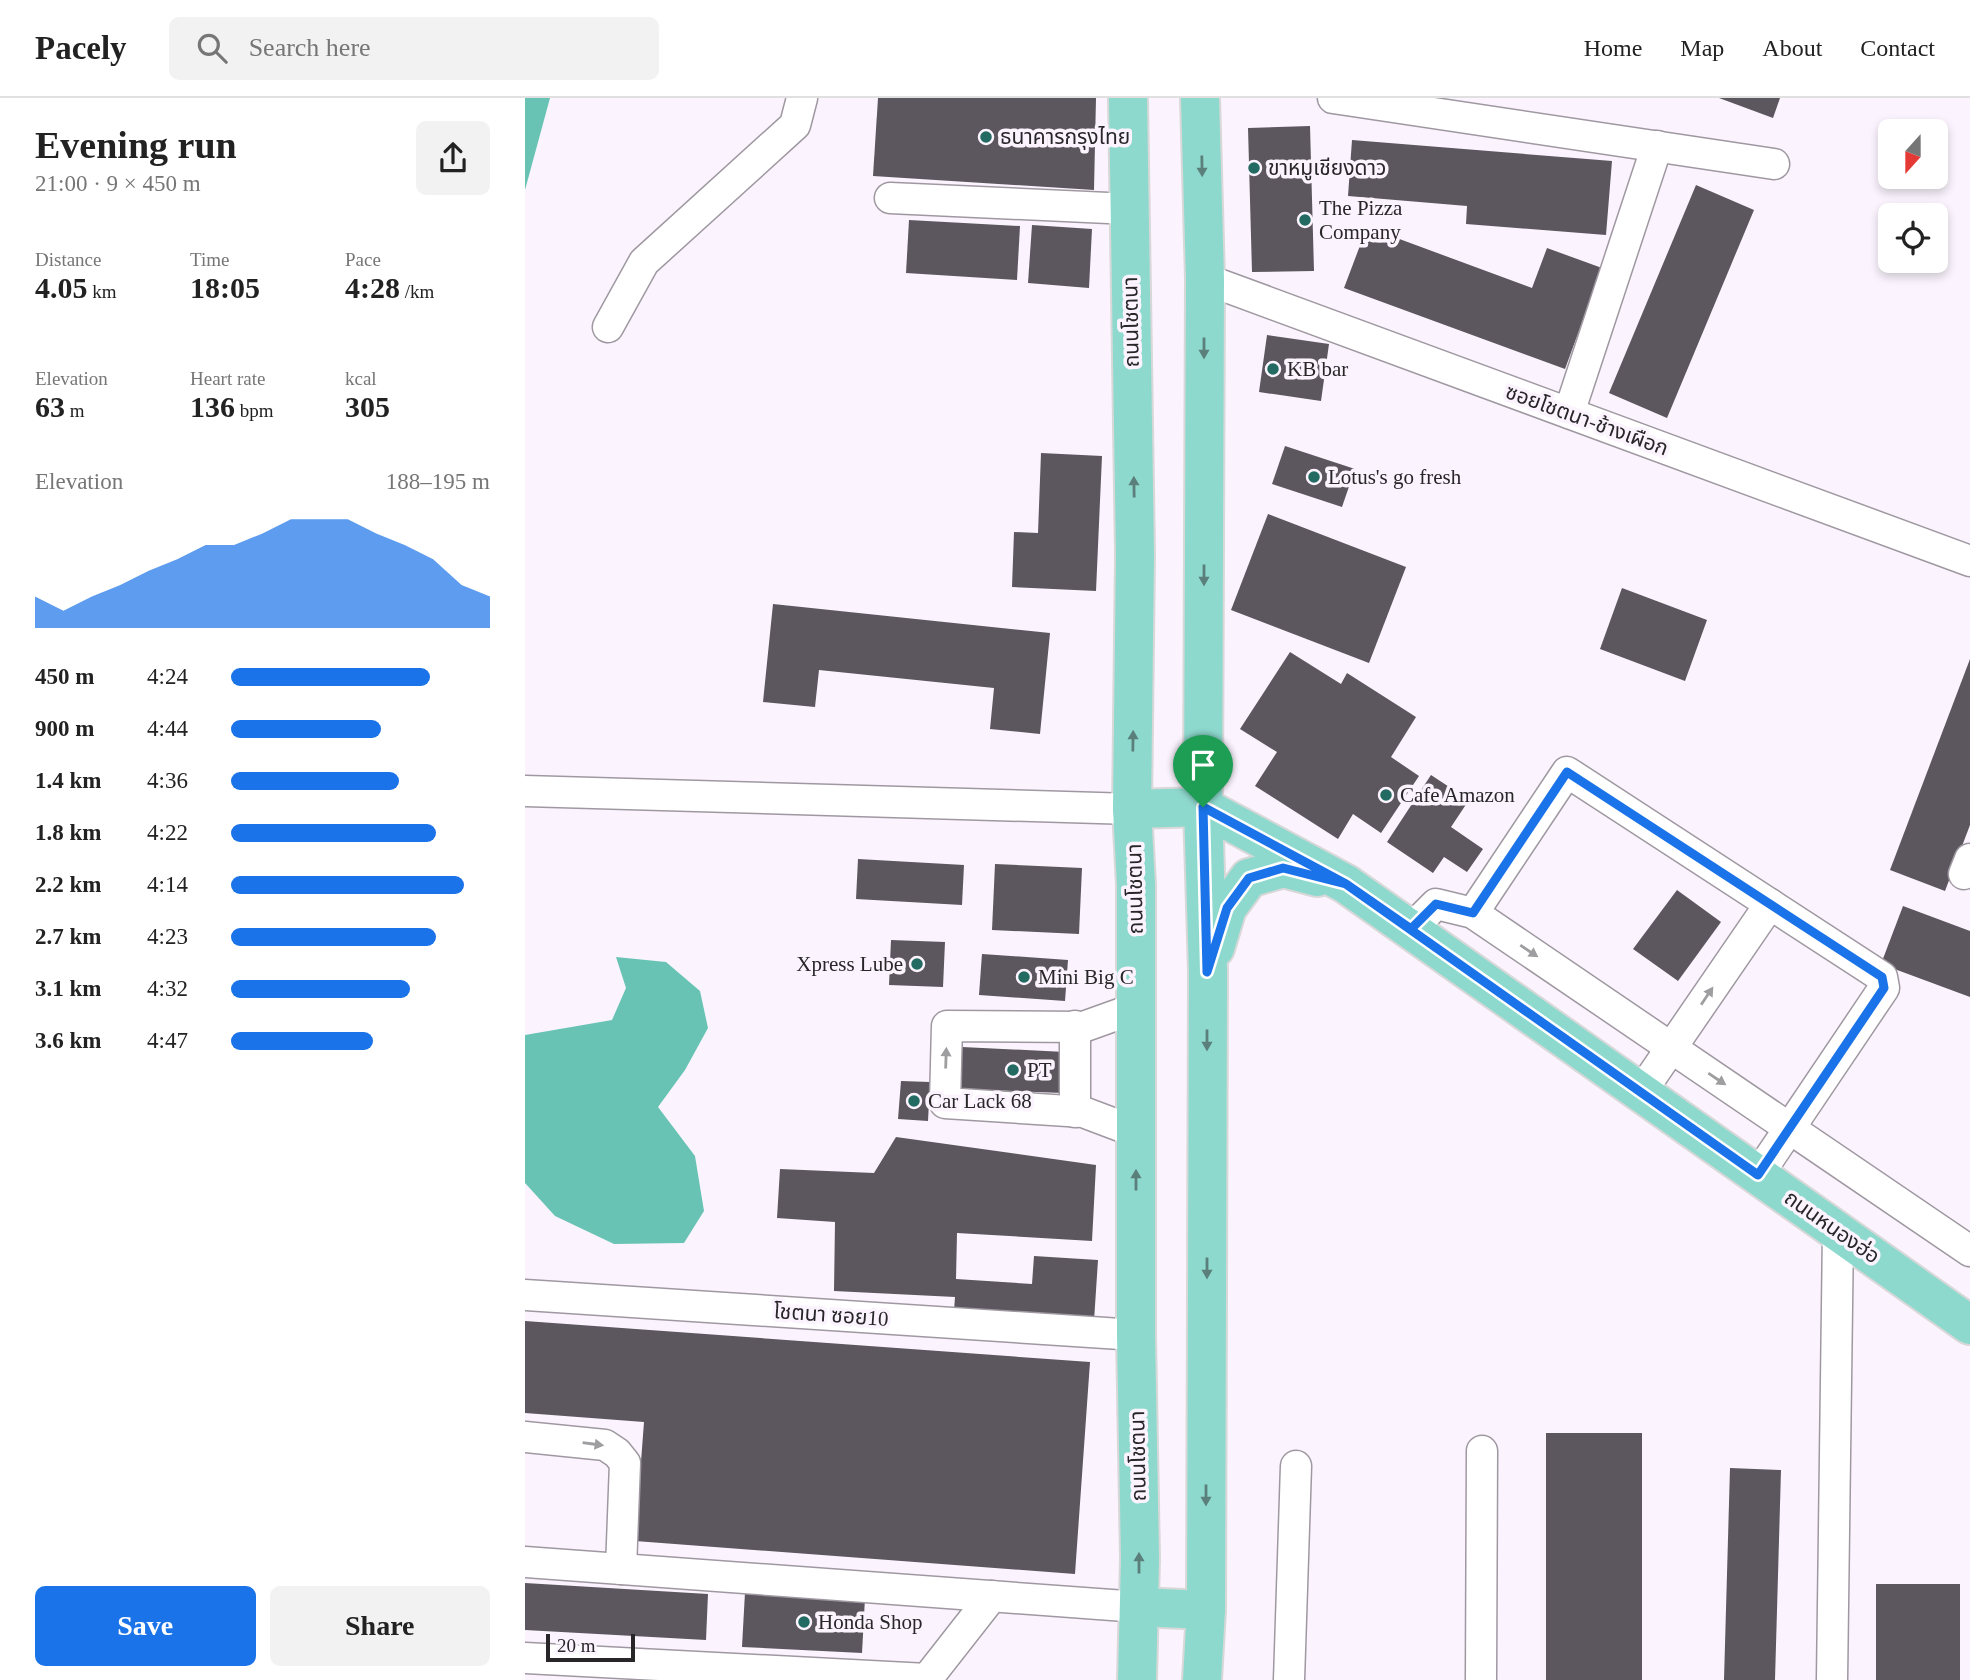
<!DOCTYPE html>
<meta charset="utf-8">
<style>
:root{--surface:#fff;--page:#f2f2f2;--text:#222;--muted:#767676;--line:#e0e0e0;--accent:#1a73e8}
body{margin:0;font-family:"Times New Roman","Noto Sans Thai",serif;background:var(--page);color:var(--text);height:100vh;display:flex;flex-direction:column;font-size:26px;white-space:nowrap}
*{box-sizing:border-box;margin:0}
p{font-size:23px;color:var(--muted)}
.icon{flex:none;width:38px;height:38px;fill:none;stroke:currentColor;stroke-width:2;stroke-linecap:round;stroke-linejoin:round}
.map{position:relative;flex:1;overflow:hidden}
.side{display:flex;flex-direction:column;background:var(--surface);width:525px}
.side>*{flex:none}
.needle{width:46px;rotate:201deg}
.controls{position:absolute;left:1353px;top:21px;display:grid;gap:14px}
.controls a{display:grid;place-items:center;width:70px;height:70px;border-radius:10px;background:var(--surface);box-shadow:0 4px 10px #0003;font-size:35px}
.scale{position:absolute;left:21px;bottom:18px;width:89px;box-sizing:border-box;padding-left:7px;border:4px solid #282629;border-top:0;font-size:19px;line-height:24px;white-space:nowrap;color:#282629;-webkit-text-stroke:5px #fbf4fe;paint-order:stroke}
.pin{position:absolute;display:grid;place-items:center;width:60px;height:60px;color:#fff;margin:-72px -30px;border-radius:50% 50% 50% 0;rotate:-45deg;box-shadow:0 0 7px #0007}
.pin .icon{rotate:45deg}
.round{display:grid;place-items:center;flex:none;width:74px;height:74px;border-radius:10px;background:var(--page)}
.summary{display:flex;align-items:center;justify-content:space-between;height:119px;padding:0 35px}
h1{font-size:38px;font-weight:600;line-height:52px}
.stats{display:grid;grid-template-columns:repeat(3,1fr);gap:10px;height:119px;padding:7px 35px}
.stats div{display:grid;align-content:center}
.stats b{font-size:30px;font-weight:600}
.stats small{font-size:19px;font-weight:400}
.stats p{font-size:19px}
.chart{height:196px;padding:14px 35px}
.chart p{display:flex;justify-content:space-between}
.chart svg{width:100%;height:126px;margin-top:7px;fill:var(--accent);opacity:.7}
.cta{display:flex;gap:14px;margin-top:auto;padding:14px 35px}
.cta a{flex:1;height:80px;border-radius:10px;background:var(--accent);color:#fff;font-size:28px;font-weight:600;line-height:80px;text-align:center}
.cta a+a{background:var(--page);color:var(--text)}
ul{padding:0 35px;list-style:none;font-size:23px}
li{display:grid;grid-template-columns:112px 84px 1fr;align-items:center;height:52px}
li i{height:18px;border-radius:9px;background:var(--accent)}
header{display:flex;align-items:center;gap:42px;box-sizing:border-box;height:98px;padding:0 35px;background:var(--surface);border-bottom:2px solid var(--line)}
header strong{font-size:33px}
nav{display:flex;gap:38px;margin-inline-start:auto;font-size:24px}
.search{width:490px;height:63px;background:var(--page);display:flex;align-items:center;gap:18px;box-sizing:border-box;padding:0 24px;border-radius:10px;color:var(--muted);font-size:26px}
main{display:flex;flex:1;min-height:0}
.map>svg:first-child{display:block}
.water{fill:#69c3b5}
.building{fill:#5c565f}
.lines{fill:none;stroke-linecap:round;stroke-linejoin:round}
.minor-casing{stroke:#9f98a1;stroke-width:33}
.major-casing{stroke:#d8d8d8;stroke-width:42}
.minor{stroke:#fff;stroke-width:30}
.major{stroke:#8ed9ce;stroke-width:38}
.oneway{fill:#5b807c}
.oneway2{fill:#9e9d9f}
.route-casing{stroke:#fff;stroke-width:14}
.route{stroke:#1a73e8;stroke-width:9}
.poi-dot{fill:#236b62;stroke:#fbf4fe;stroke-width:2.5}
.labels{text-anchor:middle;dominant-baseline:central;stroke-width:7;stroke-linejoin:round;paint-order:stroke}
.poi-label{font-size:21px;fill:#282629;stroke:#fbf4fe;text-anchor:start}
.street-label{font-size:21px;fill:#282629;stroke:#fbf4fe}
</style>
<header>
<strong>Pacely</strong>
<div class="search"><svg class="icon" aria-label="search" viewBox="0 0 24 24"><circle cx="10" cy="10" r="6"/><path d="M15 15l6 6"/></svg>Search here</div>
<nav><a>Home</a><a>Map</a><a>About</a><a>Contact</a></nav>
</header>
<main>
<section class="side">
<div class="summary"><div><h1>Evening run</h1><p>21:00 · 9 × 450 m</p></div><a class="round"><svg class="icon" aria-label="share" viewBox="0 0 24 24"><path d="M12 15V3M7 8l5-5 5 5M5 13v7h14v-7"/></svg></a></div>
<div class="stats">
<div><p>Distance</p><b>4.05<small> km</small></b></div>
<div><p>Time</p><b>18:05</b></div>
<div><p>Pace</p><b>4:28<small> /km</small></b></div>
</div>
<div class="stats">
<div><p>Elevation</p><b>63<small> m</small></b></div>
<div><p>Heart rate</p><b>136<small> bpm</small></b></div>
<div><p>kcal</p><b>305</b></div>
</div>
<div class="chart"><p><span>Elevation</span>188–195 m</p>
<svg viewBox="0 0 160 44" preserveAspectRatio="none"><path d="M0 44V33L10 38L20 33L30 29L40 24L50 20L60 15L70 15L80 11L90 6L100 6L110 6L120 11L130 15L140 20L150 29L160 33V44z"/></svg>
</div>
<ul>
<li><b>450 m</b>4:24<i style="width:77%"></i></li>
<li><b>900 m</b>4:44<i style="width:58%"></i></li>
<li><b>1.4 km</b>4:36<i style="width:65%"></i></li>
<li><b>1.8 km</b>4:22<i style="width:79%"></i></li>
<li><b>2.2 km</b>4:14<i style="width:90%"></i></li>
<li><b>2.7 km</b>4:23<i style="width:79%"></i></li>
<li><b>3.1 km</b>4:32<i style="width:69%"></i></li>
<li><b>3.6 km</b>4:47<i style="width:55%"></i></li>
</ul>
<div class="cta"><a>Save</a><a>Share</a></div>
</section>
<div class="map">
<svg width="1445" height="1582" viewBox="0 0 1445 1582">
<rect width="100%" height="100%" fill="#fbf4fe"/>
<!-- water -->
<g class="water">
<polygon points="0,0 25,0 0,92"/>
<polygon points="91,859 141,864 175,893 183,930 160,972 133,1009 170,1058 179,1113 159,1145 89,1146 30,1118 0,1085 0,937 87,922 101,890"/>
</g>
<!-- building -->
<g class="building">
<polygon points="353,0 571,0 569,92 348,78"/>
<polygon points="1194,0 1255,0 1248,20"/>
<polygon points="785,28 789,173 727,174 723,30"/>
<polygon points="827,42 1087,63 1081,137 941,126 942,108 823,98"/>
<polygon points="1171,87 1229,112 1142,320 1084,295"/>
<polygon points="384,122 495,128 492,182 381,175"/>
<polygon points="507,127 567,131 564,190 503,185"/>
<polygon points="842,129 1007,190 1022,150 1077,170 1040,271 819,190"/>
<polygon points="742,237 804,246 796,303 734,294"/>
<polygon points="760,348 830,371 817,409 747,386"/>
<polygon points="516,355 577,358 571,493 487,489 489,434 513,435"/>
<polygon points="743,416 881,469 844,565 706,512"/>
<polygon points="1097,490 1182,522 1160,583 1075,551"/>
<polygon points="248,506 525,535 515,636 465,631 469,590 294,572 290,609 238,604"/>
<polygon points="765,554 816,586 822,575 891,619 866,659 894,678 856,735 828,716 813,741 730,688 752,654 715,631"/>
<polygon points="1445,561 1445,727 1420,793 1365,772"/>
<polygon points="906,677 944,702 926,729 958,751 942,774 919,759 908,775 862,744"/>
<polygon points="333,761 439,767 437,807 331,801"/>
<polygon points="470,766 557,770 554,836 467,832"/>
<polygon points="1152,792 1196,824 1153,883 1108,851"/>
<polygon points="1378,808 1445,833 1445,899 1356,866"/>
<polygon points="366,842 420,844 418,889 364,887"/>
<polygon points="457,856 543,862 540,903 454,897"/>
<polygon points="437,949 540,954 538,995 436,991"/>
<polygon points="376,983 405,984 403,1023 373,1021"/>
<polygon points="371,1039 571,1067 567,1143 432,1135 431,1181 507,1186 509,1158 573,1162 569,1223 429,1213 430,1199 309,1193 310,1124 252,1120 255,1071 349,1075"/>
<polygon points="0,1223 565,1264 550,1476 110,1443 119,1324 0,1315"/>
<rect x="1021" y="1335" width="96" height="247"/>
<polygon points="1205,1370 1256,1372 1250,1582 1199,1582"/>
<polygon points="0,1485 183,1496 181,1542 0,1532"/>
<rect x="1351" y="1486" width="84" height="96"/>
<polygon points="220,1494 340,1500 337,1555 217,1549"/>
</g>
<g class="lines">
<!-- minor casing -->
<g class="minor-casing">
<g id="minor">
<polyline points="808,0 1249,66"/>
<polyline points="365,100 605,111"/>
<polyline points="680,181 1445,463"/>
<polyline points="83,229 119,164 270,27 277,0"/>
<polyline points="1044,315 1132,48"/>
<polyline points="0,693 607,711"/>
<polyline points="1439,776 1445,761"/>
<polyline points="948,815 1042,674 1357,879 1359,890 1233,1077"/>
<polyline points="886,831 911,806 948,815 1445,1153"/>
<polyline points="550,928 550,1014"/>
<polyline points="1116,994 1245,806"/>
<polyline points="611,1034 558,1014 420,1005 422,928 558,929 611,910"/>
<polyline points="0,1197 611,1237"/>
<polyline points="0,1339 80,1347 92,1355 100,1365 96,1471"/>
<polyline points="0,1464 614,1509"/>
<polyline points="0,1560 402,1581 467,1498"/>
<polyline points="764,1582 771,1368"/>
<polyline points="956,1582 957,1353"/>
<polyline points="1307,1582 1313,1134"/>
</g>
</g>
<!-- major casing -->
<g class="major-casing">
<g id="major">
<polyline points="603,0 610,457 607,711 611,787 611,1237 615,1461 612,1582"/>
<polyline points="675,0 680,181 678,709 683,874 681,1512 677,1582"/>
<polyline points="607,711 678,709 821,786 1445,1227"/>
<polyline points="690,850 702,810 724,780 758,770 792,779"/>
<polyline points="614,1509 681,1512"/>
</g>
</g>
<!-- minor -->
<use href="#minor" class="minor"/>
<!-- major -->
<use href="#major" class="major"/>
</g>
<!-- one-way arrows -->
<defs><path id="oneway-solid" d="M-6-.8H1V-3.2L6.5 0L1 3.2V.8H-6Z" transform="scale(1.75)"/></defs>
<g class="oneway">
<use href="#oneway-solid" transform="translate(677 68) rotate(89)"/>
<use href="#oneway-solid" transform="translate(679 250) rotate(90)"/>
<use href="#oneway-solid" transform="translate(609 389) rotate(-91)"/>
<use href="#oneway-solid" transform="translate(679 477) rotate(90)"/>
<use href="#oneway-solid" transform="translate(608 643) rotate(-89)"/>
<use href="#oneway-solid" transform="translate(682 942) rotate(90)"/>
<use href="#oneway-solid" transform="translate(611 1082) rotate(-90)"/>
<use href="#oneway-solid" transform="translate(682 1170) rotate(90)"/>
<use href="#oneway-solid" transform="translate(681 1397) rotate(90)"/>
<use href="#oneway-solid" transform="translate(614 1465) rotate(-90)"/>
</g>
<g class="oneway2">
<use href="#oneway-solid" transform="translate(1004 853) rotate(34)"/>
<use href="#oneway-solid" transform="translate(1182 898) rotate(-56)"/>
<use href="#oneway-solid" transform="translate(421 960) rotate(-88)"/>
<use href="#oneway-solid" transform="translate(1192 981) rotate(34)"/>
<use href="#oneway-solid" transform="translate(68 1346) rotate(8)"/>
</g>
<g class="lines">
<!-- route casing -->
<g class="route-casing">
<polyline id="route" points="678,709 821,786 1233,1077 1359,890 1357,879 1042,674 948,815 911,806 886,831 821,786 758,770 724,780 702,810 682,874 678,709"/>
</g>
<!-- route -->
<use href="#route" class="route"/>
</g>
<!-- markers -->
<g class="poi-dot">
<circle cx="461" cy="39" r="7"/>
<circle cx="729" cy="70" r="7"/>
<circle cx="780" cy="122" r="7"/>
<circle cx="748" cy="271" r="7"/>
<circle cx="789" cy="379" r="7"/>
<circle cx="861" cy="697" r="7"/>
<circle cx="392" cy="866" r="7"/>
<circle cx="499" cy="879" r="7"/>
<circle cx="488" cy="972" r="7"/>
<circle cx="389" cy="1003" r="7"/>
<circle cx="279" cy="1524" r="7"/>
</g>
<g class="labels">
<!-- poi labels -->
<g class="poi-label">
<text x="475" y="39">ธนาคารกรุงไทย</text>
<text x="743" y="70">ขาหมูเชียงดาว</text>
<text x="794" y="110">The Pizza<tspan x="794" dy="24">Company</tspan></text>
<text x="762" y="271">KB bar</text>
<text x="803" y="379">Lotus's go fresh</text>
<text x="875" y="697">Cafe Amazon</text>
<text x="378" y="866" text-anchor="end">Xpress Lube</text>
<text x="513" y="879">Mini Big C</text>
<text x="502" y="972">PT</text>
<text x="403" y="1003">Car Lack 68</text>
<text x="293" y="1524">Honda Shop</text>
</g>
<!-- street labels -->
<g class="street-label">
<text transform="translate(606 224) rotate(-91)">ถนนโชตนา</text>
<text transform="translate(1062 322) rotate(20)">ซอยโชตนา-ช้างเผือก</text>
<text transform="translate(610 791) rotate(-91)">ถนนโชตนา</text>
<text transform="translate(1307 1129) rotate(35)">ถนนหนองฮ่อ</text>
<text transform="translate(306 1217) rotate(4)">โชตนา ซอย10</text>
<text transform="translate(613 1358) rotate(-91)">ถนนโชตนา</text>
</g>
</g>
</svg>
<div class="controls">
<a><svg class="needle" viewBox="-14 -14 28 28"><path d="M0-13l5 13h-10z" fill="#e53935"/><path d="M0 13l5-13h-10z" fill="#767676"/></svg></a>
<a><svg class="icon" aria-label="locate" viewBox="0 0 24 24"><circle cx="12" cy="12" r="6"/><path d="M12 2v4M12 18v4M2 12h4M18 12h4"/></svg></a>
</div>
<div class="scale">20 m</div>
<div class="pin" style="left:678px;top:709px;background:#1e9e55"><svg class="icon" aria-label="arrive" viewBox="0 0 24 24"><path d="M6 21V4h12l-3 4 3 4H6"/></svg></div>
</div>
</main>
